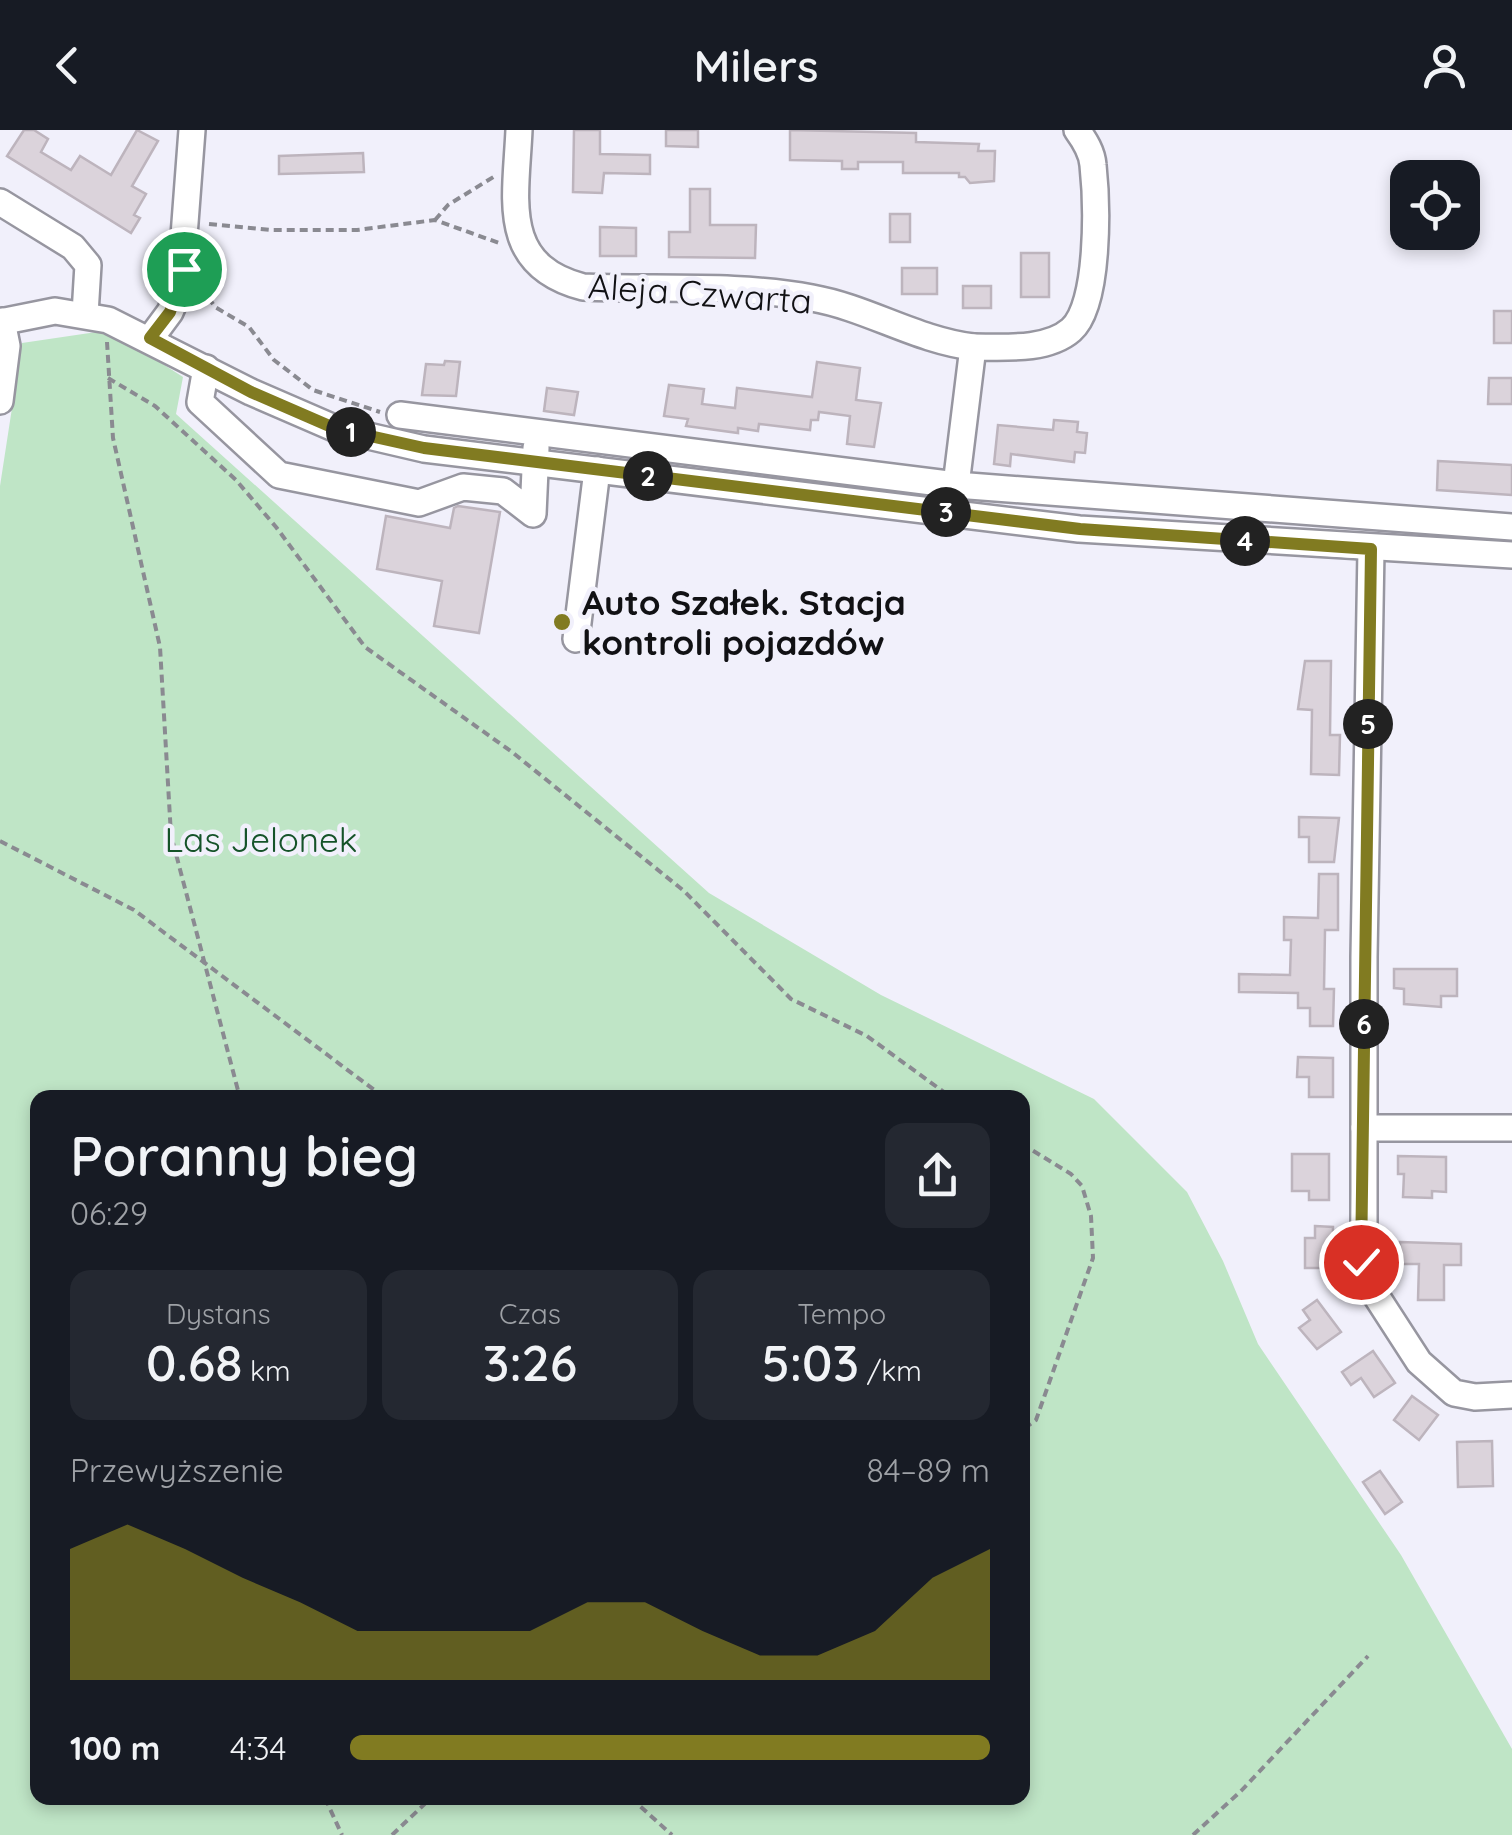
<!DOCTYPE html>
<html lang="pl">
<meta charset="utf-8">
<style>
:root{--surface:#171b24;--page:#242831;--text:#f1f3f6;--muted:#9ea1a6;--accent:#817b21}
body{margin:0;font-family:Quicksand,sans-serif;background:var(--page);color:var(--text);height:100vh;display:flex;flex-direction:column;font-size:38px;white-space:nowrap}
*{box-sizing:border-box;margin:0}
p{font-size:32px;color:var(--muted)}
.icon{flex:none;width:55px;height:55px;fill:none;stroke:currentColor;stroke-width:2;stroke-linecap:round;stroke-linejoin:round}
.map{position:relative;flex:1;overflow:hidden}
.sheet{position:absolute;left:30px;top:960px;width:1000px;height:715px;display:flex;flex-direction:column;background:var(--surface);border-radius:20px;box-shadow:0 5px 15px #0003}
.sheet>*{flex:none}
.buttons{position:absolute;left:1390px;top:30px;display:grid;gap:20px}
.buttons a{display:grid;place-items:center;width:90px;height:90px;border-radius:20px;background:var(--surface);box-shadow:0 5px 15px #0003;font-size:50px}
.pin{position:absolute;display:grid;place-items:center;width:85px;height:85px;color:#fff;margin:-42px;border:5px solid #fff;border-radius:50%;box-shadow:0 2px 10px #0007}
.km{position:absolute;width:50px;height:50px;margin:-25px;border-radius:50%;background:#222;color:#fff;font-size:28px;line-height:50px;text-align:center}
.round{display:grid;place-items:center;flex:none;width:105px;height:105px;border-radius:20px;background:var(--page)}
.head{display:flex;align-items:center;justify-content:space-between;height:170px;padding:0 40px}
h1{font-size:55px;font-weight:600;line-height:75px}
.metrics{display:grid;grid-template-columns:repeat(3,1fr);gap:15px;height:170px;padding:10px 40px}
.metrics div{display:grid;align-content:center;border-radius:20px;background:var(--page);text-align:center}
.metrics b{font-size:50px;font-weight:600}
.metrics small{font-size:28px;font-weight:400}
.metrics p{font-size:28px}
.chart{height:280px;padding:20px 40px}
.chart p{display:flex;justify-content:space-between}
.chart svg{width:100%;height:180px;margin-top:10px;fill:var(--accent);opacity:.7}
ul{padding:0 40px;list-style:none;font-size:32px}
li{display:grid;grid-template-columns:160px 120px 1fr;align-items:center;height:75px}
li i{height:25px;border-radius:12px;background:var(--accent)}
header{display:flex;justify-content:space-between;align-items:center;height:130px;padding:0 40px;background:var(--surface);font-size:45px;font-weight:600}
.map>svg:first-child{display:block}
.green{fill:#bfe5c6;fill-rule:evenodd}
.building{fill:#dbd3db;stroke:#bdb4bd;stroke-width:2.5}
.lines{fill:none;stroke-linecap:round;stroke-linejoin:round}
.minor-casing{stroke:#9796a0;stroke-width:30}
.path{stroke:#8a8a91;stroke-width:4;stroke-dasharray:8 5;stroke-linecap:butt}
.minor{stroke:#fff;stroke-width:25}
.route-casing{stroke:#fff;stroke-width:20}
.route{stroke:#817b21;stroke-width:12}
.poi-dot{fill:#817b21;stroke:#f1f0fb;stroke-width:4}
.labels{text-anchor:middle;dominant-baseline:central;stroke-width:9;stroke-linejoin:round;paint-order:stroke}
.street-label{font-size:35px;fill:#111114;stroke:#f1f0fb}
.poi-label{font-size:35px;font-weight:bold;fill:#111114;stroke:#f1f0fb;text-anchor:start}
.park-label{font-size:35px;fill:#155329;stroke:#f1f0fb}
</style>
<header><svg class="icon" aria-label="back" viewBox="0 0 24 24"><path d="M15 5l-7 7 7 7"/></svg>Milers<svg class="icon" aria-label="person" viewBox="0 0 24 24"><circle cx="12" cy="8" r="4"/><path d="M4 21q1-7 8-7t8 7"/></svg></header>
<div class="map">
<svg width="1512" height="1705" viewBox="0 0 1512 1705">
<rect width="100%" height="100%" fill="#f1f0fb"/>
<!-- green -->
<path class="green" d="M 110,200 L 183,247 L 176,284 L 709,763 L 881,865 L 1094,969 L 1187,1062 L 1223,1131 L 1258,1214 L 1401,1425 L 1512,1619 L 1512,1705 L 0,1705 L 0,356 L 22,213 ZM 38,968 L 1022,968 L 1022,1668 L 38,1668 Z"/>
<!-- building -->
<g class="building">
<polygon points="24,0 34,0 48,9 41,22 71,40 80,26 111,45 137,0 158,11 132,56 146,64 134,85 140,88 131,103 7,26"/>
<polygon points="574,0 600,0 600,24 650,25 650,44 604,43 602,63 573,62"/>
<polygon points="666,0 698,0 698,17 666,16"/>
<polygon points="790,0 916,3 916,12 979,14 978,21 995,21 994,51 970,53 965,47 959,47 959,43 903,43 903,32 858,32 858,39 842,39 842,31 790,30"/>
<polygon points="363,23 364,42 279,44 279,26"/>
<polygon points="690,59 710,59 710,95 756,95 755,128 669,127 669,102 690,102"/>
<rect x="890" y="84" width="20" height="28"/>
<polygon points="600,97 636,98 636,126 600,126"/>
<rect x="1021" y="123" width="28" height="44"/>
<rect x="902" y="138" width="35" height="26"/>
<rect x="963" y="156" width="28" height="22"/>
<rect x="1494" y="181" width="18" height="32"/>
<polygon points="445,231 460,232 456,266 422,265 426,234 444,235"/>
<polygon points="817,232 860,238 856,270 881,273 874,317 847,314 850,286 819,282 818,290 811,290 810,300 759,294 758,301 738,298 738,303 686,296 688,289 664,286 669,255 704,259 702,274 735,278 737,258 812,267"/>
<polygon points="1489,248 1512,248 1512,274 1488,274"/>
<polygon points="547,258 578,262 574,285 544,281"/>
<polygon points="1054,290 1078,292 1077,302 1087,303 1085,323 1075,322 1074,332 1011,324 1010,336 994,334 998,295 1053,300"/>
<polygon points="1438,331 1512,335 1512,365 1437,360"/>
<polygon points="458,376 500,382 479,503 434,496 442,451 377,439 386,386 450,398 454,378"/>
<polygon points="1305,531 1331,531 1330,605 1340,605 1339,645 1311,644 1312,580 1298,579"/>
<polygon points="1299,687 1339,688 1334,732 1309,732 1309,707 1299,707"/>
<polygon points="1319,744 1338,744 1338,800 1325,800 1324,859 1334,859 1333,896 1310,896 1310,878 1298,878 1298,863 1239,862 1239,844 1290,845 1291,810 1284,810 1284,787 1318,788"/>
<polygon points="1394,839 1457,839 1457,866 1441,866 1441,877 1404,874 1404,859 1394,858"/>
<polygon points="1298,927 1333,928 1333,967 1309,967 1309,947 1297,947"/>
<polygon points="1292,1024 1329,1024 1329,1070 1309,1070 1309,1061 1292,1061"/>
<polygon points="1398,1026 1446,1027 1446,1062 1432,1061 1432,1068 1403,1067 1404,1044 1398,1044"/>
<polygon points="1315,1096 1333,1097 1332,1138 1305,1138 1305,1108 1315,1108"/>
<polygon points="1400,1112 1461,1114 1461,1135 1444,1135 1444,1170 1418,1170 1419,1134 1400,1134"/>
<polygon points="1317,1170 1341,1202 1317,1219 1299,1198 1310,1190 1303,1180"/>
<polygon points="1373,1221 1395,1253 1374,1267 1361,1248 1351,1255 1342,1242"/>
<polygon points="1412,1266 1438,1285 1419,1310 1394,1290"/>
<polygon points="1492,1311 1493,1356 1458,1357 1457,1312"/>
<polygon points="1380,1341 1402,1372 1385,1384 1363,1352"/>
</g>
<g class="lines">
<!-- minor casing -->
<g class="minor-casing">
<g id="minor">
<path d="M 519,0 C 516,69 499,135 583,157 C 658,160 738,154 812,168 C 868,178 916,210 973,217"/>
<polyline points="0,72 73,117 88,135 85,184"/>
<polyline points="0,192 55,181 108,190 251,262 334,298 424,319 1079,399 1512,425"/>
<polyline points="150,209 170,182 180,159 192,0"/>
<polyline points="206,238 200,272 279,345 419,373 463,357 503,361 533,384 536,318"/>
<polyline points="0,271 7,216 2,191"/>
<polyline points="400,285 956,355 1512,397"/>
<path d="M 956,355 L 973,217 C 1003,217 1047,221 1071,200 C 1100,175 1097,72 1093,35 C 1092,22 1085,11 1077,0"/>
<polyline points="1371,419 1364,827 1364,1147 1419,1232 1454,1263 1475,1267 1512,1265"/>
<polyline points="576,509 597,340"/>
<polyline points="1364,998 1512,998"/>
</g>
</g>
<!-- path -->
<g class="path">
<polyline points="435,90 448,75 495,46"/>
<polyline points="209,94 272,100 357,100 435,90 499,113"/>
<polyline points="201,157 215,177 249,197 274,230 313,260 380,282"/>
<polyline points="107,212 113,308 160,517 171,705 240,968"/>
<polyline points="108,248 155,276 236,350 276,397 365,517 512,622 684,761 791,869 867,906 952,968"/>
<polyline points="0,711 134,780 385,968"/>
<polyline points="1022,1014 1071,1044 1082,1056 1091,1086 1093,1128 1036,1290 1022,1300"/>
<polyline points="325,1668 342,1705"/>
<polyline points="631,1668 672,1705"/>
<polyline points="392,1705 431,1668"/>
<polyline points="1193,1705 1241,1661 1368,1526"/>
</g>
<!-- minor -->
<use href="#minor" class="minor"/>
</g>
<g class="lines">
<!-- route casing -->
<g class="route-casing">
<polyline id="route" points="184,139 170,182 150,208 251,262 334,298 424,318 1080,399 1371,419 1361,1132"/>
</g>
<!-- route -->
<use href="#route" class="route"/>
</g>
<!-- markers -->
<circle class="poi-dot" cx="562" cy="492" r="10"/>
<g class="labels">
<!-- street labels -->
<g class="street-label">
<text transform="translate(700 163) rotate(4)">Aleja Czwarta</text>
</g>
<!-- poi labels -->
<g class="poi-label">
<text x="582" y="472">Auto Szałek. Stacja<tspan x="582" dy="40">kontroli pojazdów</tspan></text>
</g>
<!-- park labels -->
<g class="park-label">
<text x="261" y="709">Las Jelonek</text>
</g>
</g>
</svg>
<div class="buttons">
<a><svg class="icon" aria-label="locate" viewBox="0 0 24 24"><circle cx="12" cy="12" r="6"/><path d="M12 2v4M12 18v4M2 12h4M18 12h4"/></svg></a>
</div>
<div class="pin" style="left:184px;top:139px;background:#1e9e55"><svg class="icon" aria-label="arrive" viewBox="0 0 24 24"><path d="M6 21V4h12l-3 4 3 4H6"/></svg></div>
<div class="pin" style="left:1361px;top:1132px;background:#d93025"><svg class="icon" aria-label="check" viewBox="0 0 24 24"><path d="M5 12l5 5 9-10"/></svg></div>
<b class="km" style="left:351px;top:302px">1</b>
<b class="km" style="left:648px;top:346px">2</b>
<b class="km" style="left:946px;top:382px">3</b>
<b class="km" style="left:1245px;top:411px">4</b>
<b class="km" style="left:1368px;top:594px">5</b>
<b class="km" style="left:1364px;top:894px">6</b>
<section class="sheet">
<div class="head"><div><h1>Poranny bieg</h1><p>06:29</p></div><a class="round"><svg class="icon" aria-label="share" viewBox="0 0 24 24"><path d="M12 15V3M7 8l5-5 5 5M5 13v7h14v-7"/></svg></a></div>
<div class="metrics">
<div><p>Dystans</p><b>0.68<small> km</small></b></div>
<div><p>Czas</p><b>3:26</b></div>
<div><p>Tempo</p><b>5:03<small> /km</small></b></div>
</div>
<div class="chart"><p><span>Przewyższenie</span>84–89 m</p>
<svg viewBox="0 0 160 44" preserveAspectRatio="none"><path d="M0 44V12L10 6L20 12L30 19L40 25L50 32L60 32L70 32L80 32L90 25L100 25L110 32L120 38L130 38L140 32L150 19L160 12V44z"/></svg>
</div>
<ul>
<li><b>100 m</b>4:34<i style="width:100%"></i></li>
</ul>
</section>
</div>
